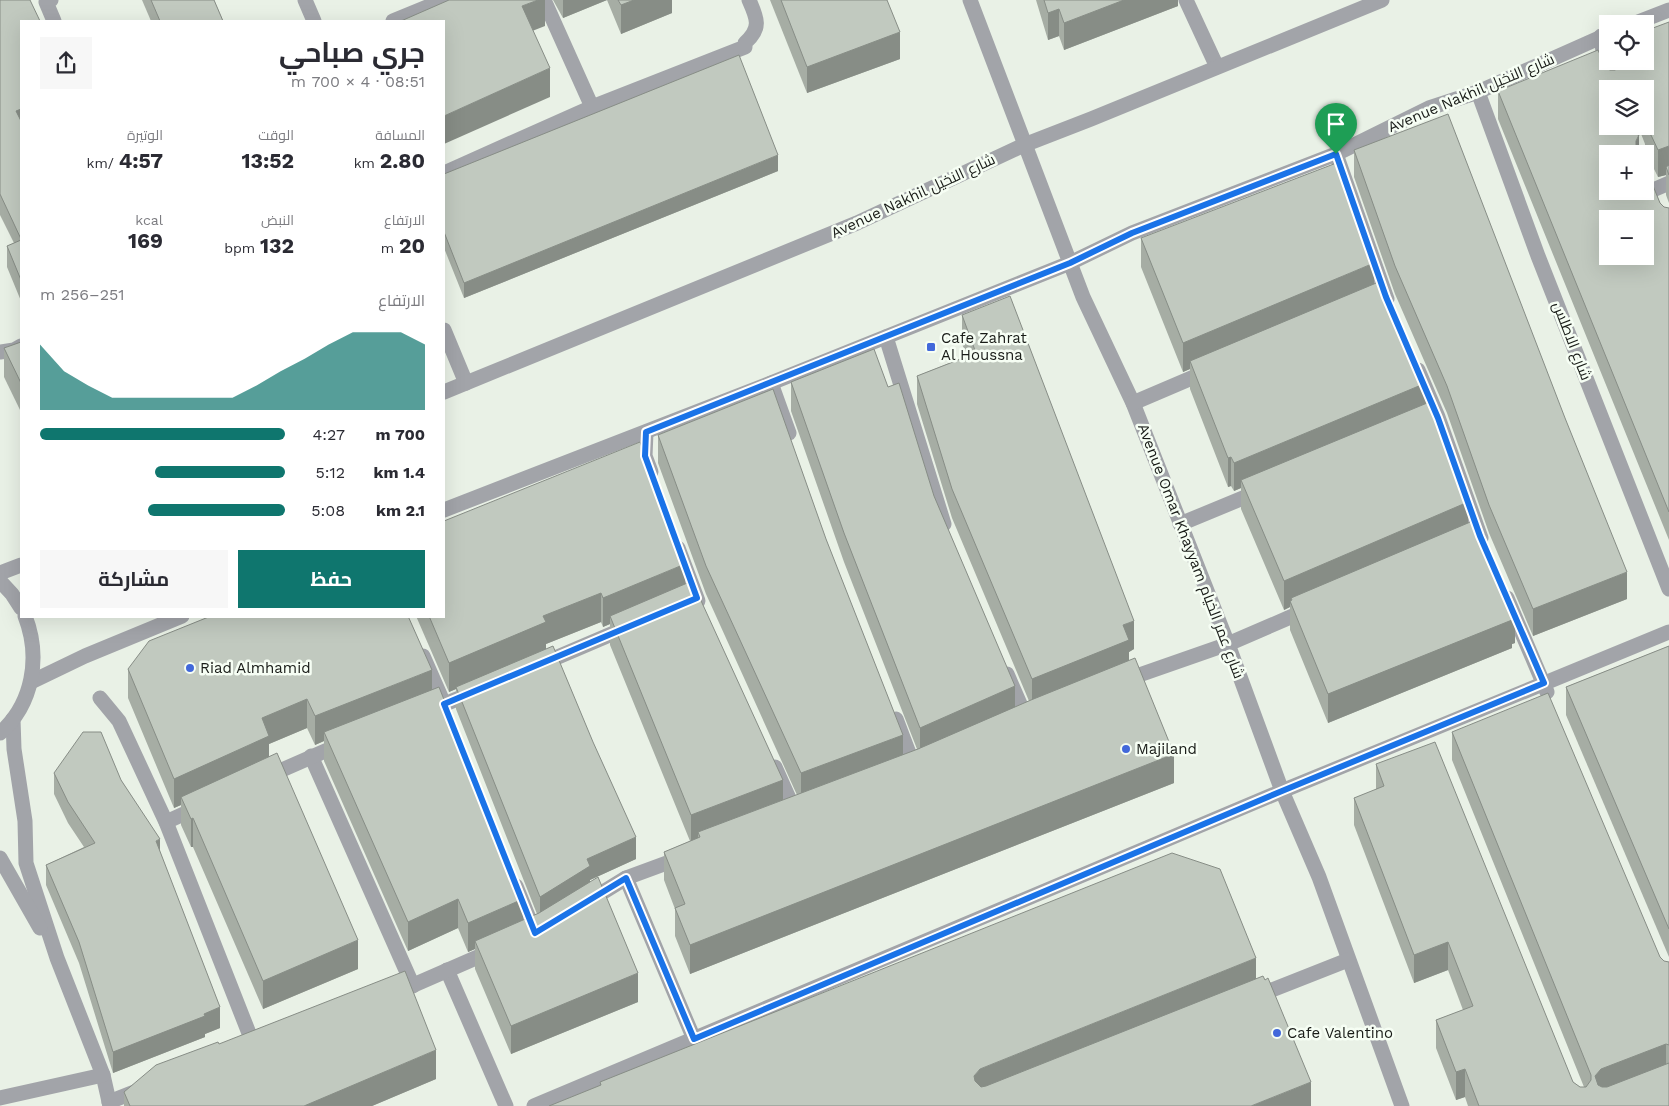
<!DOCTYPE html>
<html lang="ar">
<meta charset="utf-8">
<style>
:root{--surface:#fff;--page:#f7f7f7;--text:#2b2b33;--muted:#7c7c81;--accent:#0f766e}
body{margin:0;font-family:"Work Sans",Cairo,sans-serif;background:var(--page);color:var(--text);direction:rtl;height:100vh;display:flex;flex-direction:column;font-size:19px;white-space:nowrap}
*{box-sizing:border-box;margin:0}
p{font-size:16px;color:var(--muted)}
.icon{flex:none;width:28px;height:28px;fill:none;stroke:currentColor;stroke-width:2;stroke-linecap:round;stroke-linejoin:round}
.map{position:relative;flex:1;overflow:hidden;direction:ltr}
.details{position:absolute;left:20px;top:20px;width:425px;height:598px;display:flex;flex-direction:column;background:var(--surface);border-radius:0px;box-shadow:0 5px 20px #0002;direction:rtl}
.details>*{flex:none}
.fabs{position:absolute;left:1599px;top:15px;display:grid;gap:10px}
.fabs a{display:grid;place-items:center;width:55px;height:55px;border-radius:0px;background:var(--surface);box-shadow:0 5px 20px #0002;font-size:25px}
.pin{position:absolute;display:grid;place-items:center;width:42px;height:42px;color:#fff;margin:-51px -21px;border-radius:50% 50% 50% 0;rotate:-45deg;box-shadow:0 0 5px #0007}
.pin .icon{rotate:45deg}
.round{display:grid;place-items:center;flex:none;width:52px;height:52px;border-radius:0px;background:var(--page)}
.headline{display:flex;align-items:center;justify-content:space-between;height:85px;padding:0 20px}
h1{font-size:28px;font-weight:700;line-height:38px}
.stats{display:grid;grid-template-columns:repeat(3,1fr);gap:8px;height:85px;padding:5px 20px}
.stats div{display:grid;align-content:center}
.stats b{font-size:21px;font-weight:700}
.stats small{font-size:14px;font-weight:400}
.stats p{font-size:14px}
.chart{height:140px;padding:10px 20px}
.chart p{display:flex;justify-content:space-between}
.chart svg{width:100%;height:90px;margin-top:5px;fill:var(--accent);opacity:.7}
.button{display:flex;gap:10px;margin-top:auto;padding:10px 20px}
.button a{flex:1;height:58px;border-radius:0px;background:var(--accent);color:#fff;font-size:20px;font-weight:700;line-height:58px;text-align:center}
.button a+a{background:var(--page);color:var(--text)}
ul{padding:0 20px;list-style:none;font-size:16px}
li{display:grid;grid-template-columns:80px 60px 1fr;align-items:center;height:38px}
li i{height:12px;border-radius:6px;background:var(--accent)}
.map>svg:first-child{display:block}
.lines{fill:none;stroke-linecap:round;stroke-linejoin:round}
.minor{stroke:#a2a4a9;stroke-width:15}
.wall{fill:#a6ada4}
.shaded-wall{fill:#878d86}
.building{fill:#c1c9bf;stroke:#878d86;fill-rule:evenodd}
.route-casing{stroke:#fff;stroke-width:10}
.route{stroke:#1a73e8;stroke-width:6}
.poi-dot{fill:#4268da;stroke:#f6fef4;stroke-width:2}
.labels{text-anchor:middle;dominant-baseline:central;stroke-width:5;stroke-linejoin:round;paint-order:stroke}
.street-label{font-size:15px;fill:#181b17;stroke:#f6fef4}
.poi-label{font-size:15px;fill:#181b17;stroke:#f6fef4;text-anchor:start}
</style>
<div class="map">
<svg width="1669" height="1106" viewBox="0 0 1669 1106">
<rect width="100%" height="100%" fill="#e9f1e6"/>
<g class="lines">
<!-- minor -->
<g class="minor">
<polyline points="51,0 46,2 54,21"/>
<polyline points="305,0 314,21"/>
<polyline points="544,0 592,107"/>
<polyline points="970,0 1083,297 1133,403 1228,644 1282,791 1319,877 1402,1106"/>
<polyline points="1186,0 1217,67"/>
<polyline points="393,21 444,0"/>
<polyline points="1633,24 1669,10"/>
<polyline points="1601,36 1606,74 1612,89"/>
<polyline points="1478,92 1538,256 1669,589"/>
<polyline points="1336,154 1387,299"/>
<path d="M 444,173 L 592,107 L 745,47 L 745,43 C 762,28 757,18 749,0"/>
<polyline points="1653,190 1669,183"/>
<polyline points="444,330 466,383"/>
<polyline points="886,337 944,524"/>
<polyline points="0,352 14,350 21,346"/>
<polyline points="1418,370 1438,417 1481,538"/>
<polyline points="771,383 789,433"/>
<polyline points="444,392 857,223 1024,145 1091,119 1382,0"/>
<polyline points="1133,403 1208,371"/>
<polyline points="646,432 645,456 651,472"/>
<polyline points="444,510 771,383 1070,263 1132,233 1336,154 1429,108 1478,92 1608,34"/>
<polyline points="1180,524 1260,491"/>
<polyline points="678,548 698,601"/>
<polyline points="0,573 21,565"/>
<polyline points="0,581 12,594 21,608"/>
<polyline points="1507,598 1547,692"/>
<polyline points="423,656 445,706"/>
<polyline points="539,665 628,627"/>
<polyline points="1007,674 1027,720"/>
<polyline points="1122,681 1228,644 1309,609"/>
<polyline points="31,682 85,656 182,616"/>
<polyline points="100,698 119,721 166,822 254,1046"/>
<polyline points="428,711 474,692"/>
<polyline points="13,719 14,749 25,821 26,863 57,958 103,1075 110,1106"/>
<polyline points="896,719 915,769"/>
<path d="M 0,733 C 33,704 41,657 25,616"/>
<polyline points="311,756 413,986"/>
<polyline points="775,767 796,814"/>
<polyline points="266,777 341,744"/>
<polyline points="166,822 199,807"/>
<polyline points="0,858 40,928"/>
<polyline points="626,878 694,1039"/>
<polyline points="516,886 535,933"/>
<polyline points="587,902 626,878 683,857"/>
<polyline points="447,970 506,1106"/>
<polyline points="393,994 494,950"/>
<polyline points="1254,997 1348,960"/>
<polyline points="0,1098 103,1075"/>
<polyline points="109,1102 142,1089"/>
<polyline points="534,1106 1282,791 1669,632"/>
</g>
</g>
<!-- wall -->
<g class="wall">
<polygon points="0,0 21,21 21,301 7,267 7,246 14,243 0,215"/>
<polygon points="142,0 214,0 223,21 151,21"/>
<polygon points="553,0 672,0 672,13 621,34 607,0 563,18"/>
<polygon points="770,0 887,0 900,59 807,93"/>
<polygon points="1036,0 1178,0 1178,6 1064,50 1059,36 1048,40"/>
<polygon points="1669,22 1669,203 1666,195 1666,175 1658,177 1651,163 1645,161 1645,144 1638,126 1645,126 1645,89 1608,89 1639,152 1660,203 1664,207 1669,208 1669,540 1498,119 1498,91 1606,68 1610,70 1615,70 1615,61 1645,61"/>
<polygon points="1354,150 1627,599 1533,636 1489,533 1447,413 1395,294 1354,177"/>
<polygon points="778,171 464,298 444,248 444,174"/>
<polygon points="1141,238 1374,283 1426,404 1468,523 1515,643 1512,644 1512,648 1328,723 1290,630 1290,607 1284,610 1241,509 1241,488 1234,491 1231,486 1228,487 1190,389 1190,369 1183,372 1141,267"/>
<polygon points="962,315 1134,649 1129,652 1129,660 1174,783 690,974 675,936 675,909 664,880 664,852 690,841 610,645 610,624 603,627 601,622 546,644 546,649 636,859 590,880 590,882 638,1002 511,1054 475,969 475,949 468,952 458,928 408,951 324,761 324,741 315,745 307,728 269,744 269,757 358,969 263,1009 193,847 191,847 181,825 181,805 174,808 128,698 128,669 432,690 523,920 537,914 456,709 456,689 449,692 416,616 444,616 444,521 685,584 783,800 797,795 706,594 658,463 658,435 903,755 917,749 844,562 791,411 791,382 888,387 934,496 1015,707 1029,701 952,518 917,404 917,376 967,356 962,344"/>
<polygon points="21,342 21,412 4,377 4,348"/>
<polygon points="1669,646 1669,957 1566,715 1566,687"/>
<polygon points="1452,732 1664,961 1669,962 1669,1106 1468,1106 1465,1097 1456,1100 1436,1048 1436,1020 1463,1010 1448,970 1414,983 1354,825 1354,798 1376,790 1376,764 1573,1082 1580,1087 1584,1087 1452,760"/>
<polygon points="54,773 121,780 160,852 220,1028 205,1034 205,1037 113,1073 79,963 46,885 46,865 84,847 68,823 54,794"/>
<polygon points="219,1044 436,1079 372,1106 124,1106 124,1092"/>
</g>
<!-- shaded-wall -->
<g class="shaded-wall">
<polygon points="538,0 545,0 545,26 522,35 522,6"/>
<polygon points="563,0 607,0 563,18"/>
<polygon points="634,0 672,0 672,13 621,34 621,5"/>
<polygon points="1124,0 1178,0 1178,6 1064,50 1064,23"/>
<polygon points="1059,9 1059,36 1048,40 1048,13"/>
<polygon points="900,32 900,59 807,93 807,67"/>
<polygon points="550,68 550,97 444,144 444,116"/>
<polygon points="21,109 21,129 16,111"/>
<polygon points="1639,135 1639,154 1636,154 1636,141"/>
<polygon points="1669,146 1669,174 1666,167 1666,175 1658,177 1658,150"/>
<polygon points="778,155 778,171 464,298 464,283"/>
<polygon points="1374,263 1374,292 1190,361 1190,369 1183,372 1183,343"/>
<polygon points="1426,383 1426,412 1241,480 1241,488 1234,491 1234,463"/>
<polygon points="1231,457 1231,486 1228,487 1228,458"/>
<polygon points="1468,502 1468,531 1292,600 1291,598 1291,605 1290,601 1290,607 1284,610 1284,581"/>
<polygon points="685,564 685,593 610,616 610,624 603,627 603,598"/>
<polygon points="1627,572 1627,599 1533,636 1533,609"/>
<polygon points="601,593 601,622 546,644 546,651 456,687 456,689 449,692 449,663 543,616"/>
<polygon points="1515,614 1515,643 1512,644 1512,648 1328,723 1328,694"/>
<polygon points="1134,621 1134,649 1129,652 1129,669 1032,708 1032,679 1123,625"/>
<polygon points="432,670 432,699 324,732 324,741 315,745 315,716"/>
<polygon points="1015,686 1015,715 920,756 920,728"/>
<polygon points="307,699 307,728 269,744 269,765 181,797 181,805 174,808 174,779 262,718"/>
<polygon points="903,735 903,764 801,802 801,773"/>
<polygon points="1174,754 1174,783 690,974 690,945"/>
<polygon points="783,780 783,809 700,837 698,832 698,841 691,843 691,815"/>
<polygon points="193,818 193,847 191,847 191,819"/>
<polygon points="636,837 636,859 590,880 590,889 540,919 540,897 587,859"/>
<polygon points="160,839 160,860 156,841"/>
<polygon points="458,899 458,928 408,951 408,922"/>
<polygon points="523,899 523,928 475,941 475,949 468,952 468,923"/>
<polygon points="358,940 358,969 263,1009 263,981"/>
<polygon points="1448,942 1448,970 1414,983 1414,955"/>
<polygon points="1256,958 1256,987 974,1104 974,1076 980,1069"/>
<polygon points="638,973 638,1002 511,1054 511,1026"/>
<polygon points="220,1007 220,1028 205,1034 205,1037 113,1073 113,1052"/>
<polygon points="1666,1044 1666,1072 1595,1104 1595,1076 1601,1069"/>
<polygon points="436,1050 436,1079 372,1106 304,1106"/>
<polygon points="1465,1069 1465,1097 1456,1100 1456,1072"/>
<polygon points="1311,1082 1311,1106 1251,1106"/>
</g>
<!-- building -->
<g class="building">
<polygon points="0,0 30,0 40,21 21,21 21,109 16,111 21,121 21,239 0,194"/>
<polygon points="151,0 214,0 223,21 160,21"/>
<polygon points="449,0 538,0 522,6 550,68 444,116 444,21 401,21"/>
<polygon points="618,0 634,0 621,5"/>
<polygon points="781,0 887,0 900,32 807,67"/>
<polygon points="1044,0 1124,0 1064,23 1059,9 1048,13"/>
<path d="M 1669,22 L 1669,146 L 1658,150 L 1651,135 L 1645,133 L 1648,128 L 1648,123 L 1645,116 L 1645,89 L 1608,89 L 1608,126 L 1629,126 L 1631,130 L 1634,134 L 1639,135 L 1636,141 L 1636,146 L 1640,154 L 1608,154 L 1608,191 L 1645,191 L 1645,166 L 1660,203 L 1664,207 L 1669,208 L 1669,512 L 1498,91 L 1598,50 L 1606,68 L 1610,70 L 1615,70 L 1620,67 L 1621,61 L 1645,61 L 1645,31 ZM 1608,219 L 1645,219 L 1645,256 L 1608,256 Z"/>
<polygon points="739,55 778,155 464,283 444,232 444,174"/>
<polygon points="1448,114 1565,418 1627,572 1533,609 1489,505 1447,386 1395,266 1354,150"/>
<polygon points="1339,162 1374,263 1183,343 1141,238"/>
<polygon points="1669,165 1669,175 1666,167"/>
<polygon points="21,240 21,280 7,246"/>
<polygon points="1381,281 1426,383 1234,463 1231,457 1228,458 1190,361"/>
<polygon points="1010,296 1134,621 1123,625 1129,640 1032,679 952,489 917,376 976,353 962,315"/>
<polygon points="21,342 21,383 4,348"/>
<polygon points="874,349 888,387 899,383 934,496 1015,686 920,728 844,533 791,382"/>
<polygon points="773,389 826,539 903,735 801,773 706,566 658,435"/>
<polygon points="1432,401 1468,502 1284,581 1241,480"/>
<polygon points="640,442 685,564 603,598 601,593 543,616 546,622 449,663 429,616 444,616 444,521"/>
<polygon points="1475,520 1515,614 1511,616 1512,620 1328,694 1290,601 1292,600 1291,598"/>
<polygon points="692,581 783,780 691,815 610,616"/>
<polygon points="211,616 408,616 432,670 315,716 307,699 262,718 269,736 174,779 128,669 149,641"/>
<polygon points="553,646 593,742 636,837 587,859 590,866 540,897 456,687"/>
<polygon points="1669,646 1669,929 1566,687"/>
<polygon points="1135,658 1174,754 690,945 675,908 685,904 664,852 700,837 698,832 918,749 1031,700"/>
<polygon points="439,687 523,899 468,923 458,899 408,922 324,732"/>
<polygon points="1548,693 1660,957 1664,961 1669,962 1669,1045 1666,1044 1601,1069 1595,1076 1598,1085 1602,1087 1607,1087 1669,1063 1669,1106 1479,1106 1465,1069 1456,1072 1436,1020 1473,1006 1448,942 1414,955 1354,798 1384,786 1376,764 1435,742 1573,1082 1580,1087 1586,1087 1591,1080 1591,1075 1452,732"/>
<polygon points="83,732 101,732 121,780 160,839 156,841 220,1007 204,1014 205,1016 113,1052 79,942 46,865 95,843 68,802 54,773"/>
<polygon points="277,753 358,940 263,981 193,818 191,819 181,797"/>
<polygon points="1172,853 1220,869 1256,958 980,1069 974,1076 975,1081 981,1087 986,1086 1263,976 1265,980 1268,978 1311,1082 1251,1106 549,1106 601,1085 600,1082"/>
<polygon points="598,877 638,973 511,1026 475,941 539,913"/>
<polygon points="405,971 436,1050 304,1106 130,1106 124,1092 156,1065 218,1042 219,1044"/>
</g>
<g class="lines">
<!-- route casing -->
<g class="route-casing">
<polygon id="route" points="1336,154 1386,297 1438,418 1480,536 1544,683 1282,791 694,1039 626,878 535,933 444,704 697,598 645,456 646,432 1070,263 1132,233"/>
</g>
<!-- route -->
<use href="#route" class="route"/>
</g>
<!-- markers -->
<g class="poi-dot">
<rect x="926" y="342" width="10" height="10" rx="2.5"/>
<circle cx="190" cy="668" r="5"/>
<circle cx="1126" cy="749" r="5"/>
<circle cx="1277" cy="1033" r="5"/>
</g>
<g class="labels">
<!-- street labels -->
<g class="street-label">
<text transform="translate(1471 93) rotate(-23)">Avenue Nakhil شارع النخيل</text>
<text transform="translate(913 196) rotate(-25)">Avenue Nakhil شارع النخيل</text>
<text transform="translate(1572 341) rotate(69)">شارع الاطلس</text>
<text transform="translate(1191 551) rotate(69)">Avenue Omar Khayyam شارع عمر الخيام</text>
</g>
<!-- poi labels -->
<g class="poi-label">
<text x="941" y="338">Cafe Zahrat<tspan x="941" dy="17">Al Houssna</tspan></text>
<text x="200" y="668">Riad Almhamid</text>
<text x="1136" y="749">Majiland</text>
<text x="1287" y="1033">Cafe Valentino</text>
</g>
</g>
</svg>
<div class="fabs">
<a><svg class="icon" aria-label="locate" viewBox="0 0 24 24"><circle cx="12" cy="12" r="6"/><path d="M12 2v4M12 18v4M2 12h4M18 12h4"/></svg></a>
<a><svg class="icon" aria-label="layers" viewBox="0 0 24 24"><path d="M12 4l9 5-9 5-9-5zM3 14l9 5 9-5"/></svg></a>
<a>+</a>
<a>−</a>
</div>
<div class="pin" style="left:1336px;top:154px;background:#1e9e55"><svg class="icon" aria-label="arrive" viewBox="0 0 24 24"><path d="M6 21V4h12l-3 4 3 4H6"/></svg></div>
<section class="details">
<div class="headline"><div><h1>جري صباحي</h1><p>08:51 · 4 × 700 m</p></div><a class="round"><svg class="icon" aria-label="share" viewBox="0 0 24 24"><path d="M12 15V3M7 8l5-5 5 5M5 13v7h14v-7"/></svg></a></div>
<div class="stats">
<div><p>المسافة</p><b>2.80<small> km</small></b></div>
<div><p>الوقت</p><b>13:52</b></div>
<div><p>الوتيرة</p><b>4:57<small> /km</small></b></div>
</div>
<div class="stats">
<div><p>الارتفاع</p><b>20<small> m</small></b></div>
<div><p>النبض</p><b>132<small> bpm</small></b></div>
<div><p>kcal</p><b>169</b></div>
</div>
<div class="chart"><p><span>الارتفاع</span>251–256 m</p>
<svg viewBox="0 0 160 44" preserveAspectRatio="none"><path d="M0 44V12L10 25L20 32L30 38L40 38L50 38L60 38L70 38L80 38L90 32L100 25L110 19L120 12L130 6L140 6L150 6L160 12V44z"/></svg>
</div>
<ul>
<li><b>700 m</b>4:27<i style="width:100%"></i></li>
<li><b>1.4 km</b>5:12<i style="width:53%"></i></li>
<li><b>2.1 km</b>5:08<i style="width:56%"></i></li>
</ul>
<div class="button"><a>حفظ</a><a>مشاركة</a></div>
</section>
</div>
